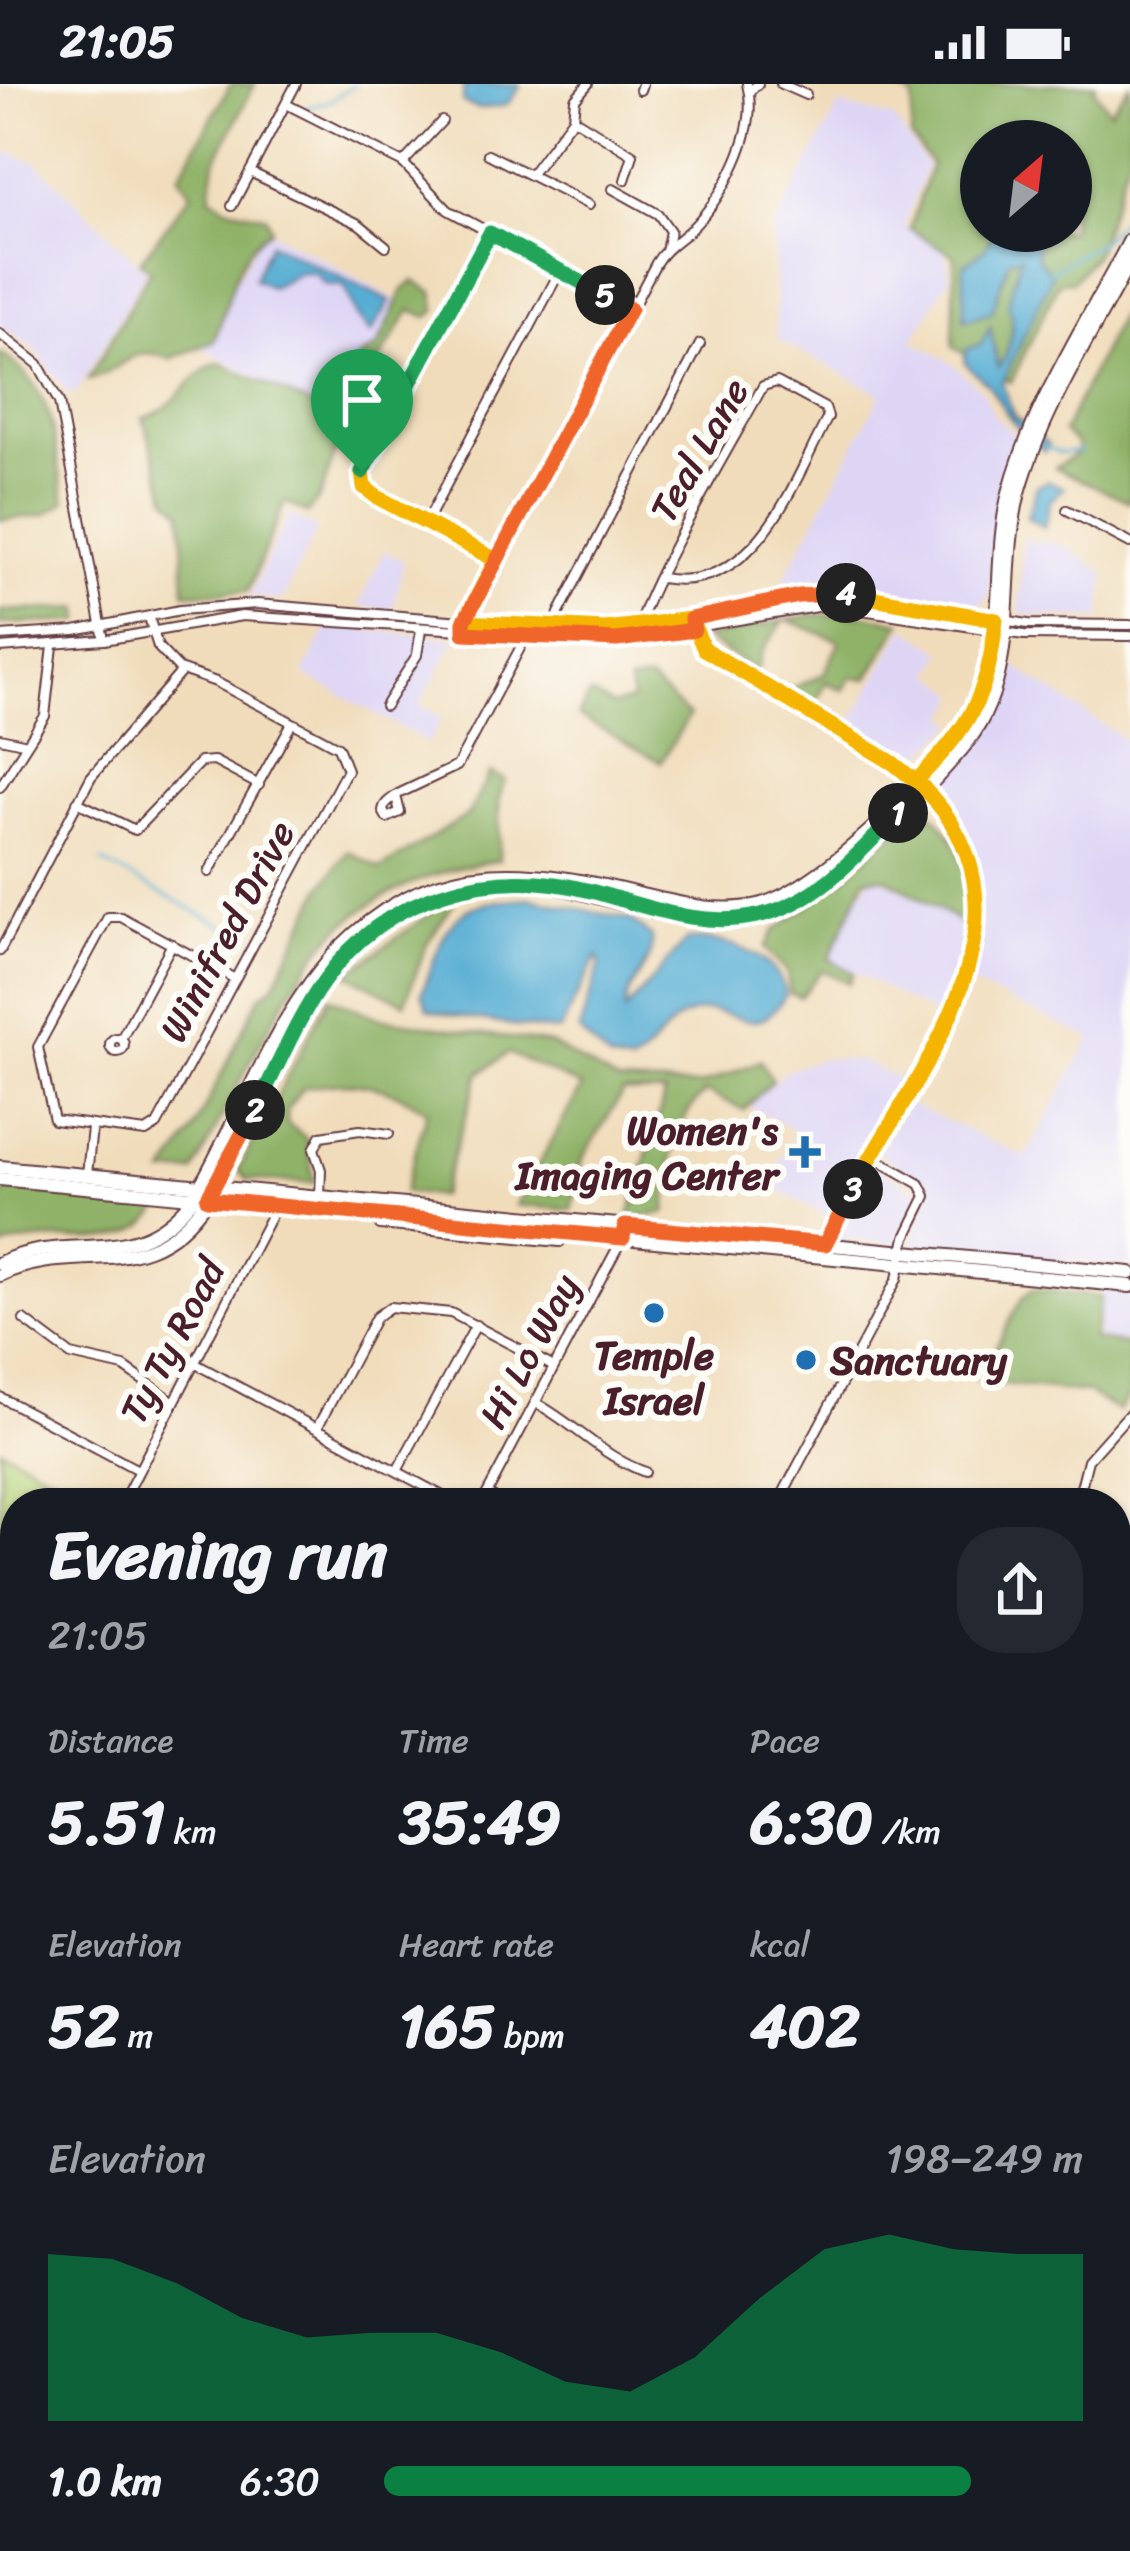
<!DOCTYPE html>
<meta charset="utf-8">
<style>
:root{--surface:#171b24;--page:#242831;--text:#f1f3f6;--muted:#9ea1a6;--accent:#0b8043}
body{margin:0;font-family:Sriracha,sans-serif;background:var(--page);color:var(--text);height:100vh;display:flex;flex-direction:column;font-size:45px;white-space:nowrap}
*{box-sizing:border-box;margin:0}
p{font-size:39px;color:var(--muted)}
.icon{flex:none;width:66px;height:66px;fill:none;stroke:currentColor;stroke-width:2;stroke-linecap:round;stroke-linejoin:round}
.map{position:relative;flex:1;overflow:hidden}
.panel{position:absolute;left:0px;top:1404px;width:1131px;height:1065px;display:flex;flex-direction:column;background:var(--surface);border-radius:48px 48px 0 0;box-shadow:0 3px 9px #0004}
.panel>*{flex:none}
.needle{width:78px;rotate:28deg}
.fabs{position:absolute;left:960px;top:36px;display:grid;gap:24px}
.fabs a{display:grid;place-items:center;width:132px;height:132px;border-radius:50%;background:var(--surface);box-shadow:0 3px 9px #0004;font-size:60px}
.pin{position:absolute;display:grid;place-items:center;width:102px;height:102px;color:#fff;margin:-123px -51px;border-radius:50% 50% 50% 0;rotate:-45deg;box-shadow:0 0 12px #0007}
.pin .icon{rotate:45deg}
.km{position:absolute;width:60px;height:60px;margin:-30px;border-radius:50%;background:#222;color:#fff;font-size:33px;line-height:60px;text-align:center}
.round{display:grid;place-items:center;flex:none;width:126px;height:126px;border-radius:48px;background:var(--page)}
.head{display:flex;align-items:center;justify-content:space-between;height:204px;padding:0 48px}
h1{font-size:66px;font-weight:700;line-height:90px}
.metrics{display:grid;grid-template-columns:repeat(3,1fr);gap:18px;height:204px;padding:12px 48px}
.metrics div{display:grid;align-content:center}
.metrics b{font-size:60px;font-weight:700}
.metrics small{font-size:33px;font-weight:400}
.metrics p{font-size:33px}
.chart{height:336px;padding:24px 48px}
.chart p{display:flex;justify-content:space-between}
.chart svg{width:100%;height:216px;margin-top:12px;fill:var(--accent);opacity:.7}
ul{padding:0 48px;list-style:none;font-size:39px}
li{display:grid;grid-template-columns:192px 144px 1fr;align-items:center;height:90px}
li i{height:30px;border-radius:15px;background:var(--accent)}
.status{display:flex;justify-content:space-between;align-items:center;height:84px;padding:0 60px;background:var(--surface);direction:ltr}
.status svg{height:33px;fill:currentColor}
.map>svg:first-child{display:block}
.built{fill:#ded5f5}
.green{fill:#b4d076;stroke:#7f7850;stroke-width:3}
.forest{fill:#8fb267;stroke:#6c6849;stroke-width:3;fill-rule:evenodd}
.water{fill:#57add3;stroke:#50667f;stroke-width:3}
.lines{fill:none;stroke-linecap:round;stroke-linejoin:round}
.stream{stroke:#57add3;stroke-width:3}
.minor-casing{stroke:#633b40;stroke-width:12}
.major-casing{stroke:#633b40;stroke-width:16}
.minor{stroke:#fff;stroke-width:8}
.major{stroke:#fff;stroke-width:12}
.rail-casing{stroke:#4a1f2b;stroke-width:8}
.rail{stroke:#fdfcf7;stroke-width:3;stroke-dasharray:9;stroke-linecap:butt}
.split-1-casing{stroke:#fff;stroke-width:24}
.split-2-casing{stroke:#fff;stroke-width:24}
.split-3-casing{stroke:#fff;stroke-width:24}
.split-4-casing{stroke:#fff;stroke-width:24}
.split-5-casing{stroke:#fff;stroke-width:24}
.split-6-casing{stroke:#fff;stroke-width:24}
.split-1{stroke:#f5b400;stroke-width:15}
.split-2{stroke:#22a559;stroke-width:15}
.split-3{stroke:#f0652b;stroke-width:15}
.split-4{stroke:#f5b400;stroke-width:15}
.split-5{stroke:#f0652b;stroke-width:15}
.split-6{stroke:#22a559;stroke-width:15}
.poi-dot{fill:#1f6fb2;stroke:#fdfcf7;stroke-width:4.5}
.labels{text-anchor:middle;dominant-baseline:central;stroke-width:12;stroke-linejoin:round;paint-order:stroke}
.street-label{font-size:39px;fill:#4a1f2b;stroke:#fdfcf7}
.poi-label{font-size:39px;font-weight:bold;fill:#4a1f2b;stroke:#fdfcf7;text-anchor:end}
</style>
<div class="status"><b>21:05</b><svg viewBox="0 0 49 12"><path d="M0 12V9h3v3zM5 12V6h3v6zM10 12V3h3v9zM15 12V0h3v12zM26 1h20v11H26zM47 4h2v5h-2z"/></svg></div>
<div class="map">
<svg width="1130" height="2467" viewBox="0 0 1130 2467">
<rect width="100%" height="100%" fill="#fdfcf7"/>
<filter id="ink" filterUnits="userSpaceOnUse"><feTurbulence type="fractalNoise" baseFrequency=".00833" numOctaves="2"/><feDisplacementMap in="SourceGraphic" scale="24" xChannelSelector="R" yChannelSelector="G"/><feConvolveMatrix kernelMatrix="1 2 1 2 8 2 1 2 1" color-interpolation-filters="sRGB"/></filter>
<filter id="wash" filterUnits="userSpaceOnUse"><feTurbulence type="fractalNoise" baseFrequency=".004" numOctaves="4" result="noise"/><feDisplacementMap in="SourceGraphic" scale="48" xChannelSelector="R" yChannelSelector="G"/><feGaussianBlur stdDeviation="2.7" result="paint"/><feColorMatrix in="noise" values="0 0 0 0 0 0 0 0 0 0 0 0 0 0 0 0 0 1.4 0 .05"/><feComposite in="paint" operator="in"/></filter>
<g filter="url(#wash)">
<rect width="100%" height="100%" fill="#f0dcba"/>
<!-- built -->
<g class="built">
<polygon points="839,21 893,34 927,81 904,142 944,167 950,192 912,257 951,278 983,308 994,332 1021,356 996,422 989,511 979,524 849,500 779,505 881,310 777,255 773,146"/>
<polygon points="0,66 36,78 146,187 77,308 69,311 34,264 0,241"/>
<polygon points="265,144 403,219 339,338 199,262"/>
<polygon points="289,430 317,445 282,516 249,513"/>
<polygon points="1023,455 1061,460 1105,489 1101,535 1024,531 1019,526"/>
<polygon points="384,467 404,477 393,525 359,522"/>
<polygon points="328,543 456,554 420,621 442,633 429,659 303,590"/>
<polygon points="905,543 940,565 943,570 932,589 956,608 957,616 948,632 956,639 912,681 849,642"/>
<polygon points="1014,582 1130,659 1130,1183 910,1161 930,1108 923,1097 878,1069 907,1019 1026,1073 1091,954 969,899 981,853 976,787 935,707 984,654 1005,619"/>
<polygon points="874,790 974,847 944,936 830,875 845,833"/>
<polygon points="823,974 862,977 907,999 830,1133 768,1101 795,1047 749,1022 787,986"/>
<polygon points="874,1081 921,1109 896,1160 837,1155"/>
<polygon points="1102,1206 1130,1208 1130,1259 1097,1255"/>
</g>
<!-- green -->
<polygon class="green" points="0,1364 101,1419 15,1419 15,1816 0,1790"/>
<!-- forest -->
<g class="forest">
<path d="M 231,0 L 255,0 L 215,77 L 210,112 L 226,123 L 266,132 L 271,145 C 233,170 230,218 214,257 L 170,275 C 130,257 124,288 88,296 L 150,186 L 140,177 L 191,110 L 179,92 Z"/>
<path d="M 890,0 L 1096,0 L 1094,5 L 1110,27 L 1130,0 L 1130,68 L 1096,169 L 1073,197 L 1059,198 L 1011,298 L 953,263 L 955,172 L 910,145 L 931,80 L 911,53 L 913,13 ZM 981,57 L 1071,57 L 1071,147 L 981,147 Z"/>
<path d="M 414,197 L 433,208 L 436,226 L 428,233 L 411,226 L 402,239 L 350,325 L 320,413 L 307,429 L 285,418 L 248,507 L 185,509 L 182,427 L 168,415 L 143,334 C 179,325 186,290 220,279 L 332,331 L 360,273 L 378,262 L 403,206 Z"/>
<polygon points="1130,211 1130,418 1055,384 1078,368 1077,360 1063,348"/>
<path d="M 0,269 C 59,308 52,355 65,418 L 44,431 L 0,436 Z"/>
<polygon points="80,524 81,537 0,540 0,527"/>
<polygon points="811,531 866,531 902,538 867,595 852,593 843,606 826,598 814,623 787,607 824,590 840,557 785,535 763,566 756,588 704,554"/>
<polygon points="649,596 689,632 661,678 578,632 591,610 612,622 632,617 629,599"/>
<path d="M 490,689 L 505,696 L 499,714 L 499,776 C 438,785 378,806 334,850 C 284,900 228,1023 194,1088 L 165,1090 L 192,1050 L 260,912 L 274,901 L 321,805 L 348,767 L 380,785 L 468,731 Z"/>
<path d="M 920,721 C 959,745 974,796 972,839 L 964,841 L 885,793 L 866,794 L 829,875 L 853,889 L 849,899 L 822,886 L 800,913 L 790,909 L 787,888 L 765,864 L 774,847 L 840,798 Z"/>
<polygon points="451,814 455,817 426,861 405,919 347,890"/>
<path d="M 329,913 L 378,934 L 550,960 L 619,999 L 699,1002 L 761,977 L 772,997 L 744,1026 L 706,1008 C 670,1037 670,1085 666,1129 L 629,1134 L 665,1009 L 623,1008 L 581,1077 L 572,1126 L 516,1121 L 582,1003 L 508,969 L 479,990 L 440,1112 L 404,1108 L 427,1027 C 387,999 352,994 303,1004 L 287,1025 L 287,1039 L 307,1055 L 314,1099 L 248,1096 L 238,1086 Z"/>
<path d="M 9,1104 L 161,1120 C 134,1179 49,1140 0,1165 L 0,1114 Z"/>
<polygon points="1033,1205 1101,1213 1093,1255 1130,1261 1130,1312 1118,1327 1088,1309 978,1297 1022,1214"/>
<polygon points="0,1839 15,1861 15,2000 0,1987"/>
<polygon points="1130,1852 1130,1922 1116,1932 1116,1856"/>
<polygon points="1130,1942 1130,2033 1116,2060 1116,1953"/>
<polygon points="0,2095 15,2103 15,2315 0,2339"/>
<polygon points="912,2454 908,2467 797,2467 770,2455"/>
</g>
<!-- water -->
<g class="water">
<polygon points="464,0 519,0 520,3 507,21 479,25 463,19"/>
<path d="M 995,147 L 1036,147 L 1037,173 L 1052,191 L 1002,299 L 1014,332 L 1048,360 L 1044,367 C 1014,341 1012,339 992,306 C 986,295 972,289 964,277 L 967,265 L 981,261 L 990,242 L 998,283 C 1010,271 1017,236 1008,220 L 1021,172 L 1009,175 L 992,228 L 964,236 L 964,181 L 985,165 Z"/>
<polygon points="270,159 390,217 371,249 356,231 344,202 325,200 315,189 301,188 271,203 254,195"/>
<polygon points="1048,397 1064,404 1050,417 1044,443 1027,433 1037,402"/>
<path d="M 530,814 L 631,836 L 652,853 C 654,883 623,903 625,927 L 687,856 C 726,853 776,870 786,910 C 751,967 731,912 687,931 C 664,940 653,968 631,981 L 609,976 L 579,947 L 600,880 L 597,872 L 560,946 C 550,949 443,930 428,925 L 422,909 C 449,836 447,819 530,814 Z"/>
</g>
<g class="lines">
<!-- stream -->
<g class="stream">
<polyline points="306,24 332,16 355,0"/>
<polyline points="1049,188 1102,157 1130,126"/>
<polyline points="1046,363 1060,369 1081,367"/>
<polyline points="102,778 247,854"/>
<polyline points="1116,1941 1130,1930"/>
<polyline points="0,2004 15,2018"/>
<polyline points="0,2143 15,2138"/>
</g>
</g>
</g>
<g filter="url(#ink)">
<g class="lines">
<!-- minor casing -->
<g class="minor-casing">
<g id="minor">
<polyline points="781,0 806,11"/>
<polyline points="640,6 642,0"/>
<polyline points="749,8 758,0"/>
<polyline points="286,20 403,79 448,126 630,225"/>
<polyline points="573,34 633,71 625,96"/>
<polyline points="488,70 589,121"/>
<polyline points="403,79 442,37"/>
<polyline points="250,88 359,140 386,162"/>
<polyline points="531,90 573,34 575,15 588,0"/>
<polyline points="613,105 658,130 670,147 667,162"/>
<polyline points="232,122 296,0"/>
<polyline points="490,149 362,392 364,403 377,413 496,476"/>
<polyline points="0,250 38,280 59,318 104,556"/>
<polyline points="1067,426 1130,459"/>
<polyline points="426,439 560,187"/>
<polyline points="149,533 158,563 179,585 216,598 338,663 347,686 157,1041 146,1048 54,1036 38,963 108,833 121,833 235,895"/>
<path d="M 464,542 L 656,179 C 665,164 678,157 690,146 C 723,114 760,47 747,0"/>
<path d="M 694,546 L 704,565 C 772,606 854,642 914,695 C 1025,792 966,903 908,1007 C 879,1058 851,1108 825,1160"/>
<polyline points="0,552 75,547 180,526 257,520 498,540 624,544 832,509 1028,540 1130,541"/>
<polyline points="552,554 559,529 700,260"/>
<path d="M 636,555 C 637,517 739,347 763,302 L 777,298 L 825,324 L 828,333 C 792,400 757,511 661,494"/>
<polyline points="0,564 104,556 242,532 617,556 829,521 1024,551 1130,552"/>
<polyline points="385,622 417,571 421,546"/>
<polyline points="0,654 23,659"/>
<polyline points="0,703 45,632 53,562"/>
<path d="M 396,712 L 400,728 L 387,734 L 383,727 C 384,718 392,715 398,710 L 457,682 L 526,553"/>
<polyline points="77,718 135,746 200,678 214,677 259,701"/>
<polyline points="209,788 292,639"/>
<polyline points="0,867 91,693 182,587"/>
<circle cx="117" cy="961" r="7"/>
<polyline points="121,955 172,860"/>
<polyline points="87,1090 92,1044"/>
<polyline points="320,1112 321,1086 314,1065 321,1052 360,1046 389,1050"/>
<polyline points="380,1141 560,1158"/>
<polyline points="24,1236 71,1271 124,1283 174,1318"/>
<polyline points="194,1279 456,1419"/>
<polyline points="0,1313 138,1386"/>
<path d="M 536,1319 C 575,1340 603,1373 645,1388"/>
<polyline points="317,1344 376,1233 390,1223 451,1229 554,1283"/>
<polyline points="397,1387 476,1241"/>
<polyline points="487,1410 504,1419"/>
<polyline points="122,1419 276,1122"/>
<polyline points="482,1419 622,1155"/>
<polyline points="778,1419 897,1195 906,1153 926,1112 920,1100 871,1072"/>
<polyline points="1077,1419 1088,1376 1130,1329"/>
<polyline points="1116,1632 1130,1640"/>
<polyline points="1116,1724 1130,1723"/>
<polyline points="1116,1795 1130,1791"/>
<polyline points="1116,2148 1130,2121"/>
<polyline points="1116,2304 1130,2277"/>
<polyline points="0,2407 15,2378"/>
<polyline points="0,2417 15,2431"/>
<polyline points="43,2454 49,2467"/>
<polyline points="194,2454 219,2467"/>
<polyline points="385,2454 409,2467"/>
<polyline points="531,2456 553,2467"/>
<polyline points="129,2467 136,2454"/>
<polyline points="514,2467 521,2454"/>
<polyline points="752,2467 758,2454"/>
<polyline points="759,2467 764,2454"/>
<polyline points="945,2467 951,2454"/>
<polyline points="1029,2467 1036,2454"/>
<polyline points="1110,2467 1130,2430"/>
</g>
</g>
<!-- major casing -->
<g class="major-casing">
<g id="major">
<polyline points="0,1083 1130,1189"/>
<polyline points="0,1095 1130,1202"/>
<path d="M 0,1179 C 72,1144 135,1191 194,1113 C 244,1028 278,918 353,851 C 442,770 535,784 642,811 C 682,820 718,830 758,821 C 819,806 925,698 963,647 C 1013,579 989,487 1009,409 C 1032,321 1088,237 1130,156"/>
<path d="M 0,1191 C 77,1154 148,1205 207,1115 C 244,1045 298,917 351,865 C 511,708 635,879 780,825 C 842,802 918,715 962,665 C 1025,591 996,491 1020,405 C 1043,325 1092,250 1130,177"/>
<polyline points="0,2080 15,2088"/>
<polyline points="719,2454 743,2467"/>
</g>
</g>
<!-- minor -->
<use href="#minor" class="minor"/>
<!-- major -->
<use href="#major" class="major"/>
<!-- rail casing -->
<g class="rail-casing">
<g id="rail">
<polyline points="0,1809 15,1832"/>
<polyline points="1116,1847 1130,1843"/>
</g>
</g>
<!-- rail -->
<use href="#rail" class="rail"/>
</g>
</g>
<g class="lines" filter="url(#ink)">
<!-- split-1 casing -->
<g class="split-1-casing">
<polyline id="split-1" points="362,388 364,403 377,413 496,476 464,538 605,545 691,535 704,565 893,679 924,704 898,729"/>
</g>
<!-- split-2 casing -->
<g class="split-2-casing">
<path id="split-2" d="M 255,1026 C 278,983 296,936 324,897 C 385,810 491,781 591,807 C 647,822 702,846 761,831 C 819,817 858,770 898,729"/>
</g>
<!-- split-3 casing -->
<g class="split-3-casing">
<polyline id="split-3" points="255,1026 207,1115 623,1154 625,1142 825,1160 853,1105"/>
</g>
<!-- split-4 casing -->
<g class="split-4-casing">
<path id="split-4" d="M 846,509 L 996,536 C 988,613 970,642 916,697 C 1054,824 921,981 853,1105"/>
</g>
<!-- split-5 casing -->
<g class="split-5-casing">
<polyline id="split-5" points="605,211 630,225 464,538 464,549 617,556 694,546 691,535 799,512 846,509"/>
</g>
<!-- split-6 casing -->
<g class="split-6-casing">
<polyline id="split-6" points="362,388 490,149 605,211"/>
</g>
<!-- split-1 -->
<use href="#split-1" class="split-1"/>
<!-- split-2 -->
<use href="#split-2" class="split-2"/>
<!-- split-3 -->
<use href="#split-3" class="split-3"/>
<!-- split-4 -->
<use href="#split-4" class="split-4"/>
<!-- split-5 -->
<use href="#split-5" class="split-5"/>
<!-- split-6 -->
<use href="#split-6" class="split-6"/>
</g>
<!-- markers -->
<g class="poi-dot">
<path d="M799 1050h12v12h12v12h-12v12h-12v-12h-12v-12h12z"/>
<circle cx="654" cy="1229" r="12"/>
<circle cx="806" cy="1276" r="12"/>
</g>
<g class="labels">
<!-- street labels -->
<g class="street-label">
<text transform="translate(699 366) rotate(-60)">Teal Lane</text>
<text transform="translate(227 847) rotate(-62)">Winifred Drive</text>
<text transform="translate(172 1257) rotate(-62)">Ty Ty Road</text>
<text transform="translate(529 1267) rotate(-62)">Hi Lo Way</text>
</g>
<!-- poi labels -->
<g class="poi-label">
<text x="778" y="1046">Women's<tspan x="778" dy="45">Imaging Center</tspan></text>
<text x="654" y="1271" text-anchor="middle">Temple<tspan x="654" dy="45">Israel</tspan></text>
<text x="830" y="1276" text-anchor="start">Sanctuary</text>
</g>
</g>
</svg>
<div class="fabs">
<a><svg class="needle" viewBox="-14 -14 28 28"><path d="M0-13l5 13h-10z" fill="#e53935"/><path d="M0 13l5-13h-10z" fill="#9ea1a6"/></svg></a>
</div>
<div class="pin" style="left:362px;top:388px;background:#1e9e55"><svg class="icon" aria-label="arrive" viewBox="0 0 24 24"><path d="M6 21V4h12l-3 4 3 4H6"/></svg></div>
<b class="km" style="left:898px;top:729px">1</b>
<b class="km" style="left:255px;top:1026px">2</b>
<b class="km" style="left:853px;top:1105px">3</b>
<b class="km" style="left:846px;top:509px">4</b>
<b class="km" style="left:605px;top:211px">5</b>
<section class="panel">
<div class="head"><div><h1>Evening run</h1><p>21:05</p></div><a class="round"><svg class="icon" aria-label="share" viewBox="0 0 24 24"><path d="M12 15V3M7 8l5-5 5 5M5 13v7h14v-7"/></svg></a></div>
<div class="metrics">
<div><p>Distance</p><b>5.51<small> km</small></b></div>
<div><p>Time</p><b>35:49</b></div>
<div><p>Pace</p><b>6:30<small> /km</small></b></div>
</div>
<div class="metrics">
<div><p>Elevation</p><b>52<small> m</small></b></div>
<div><p>Heart rate</p><b>165<small> bpm</small></b></div>
<div><p>kcal</p><b>402</b></div>
</div>
<div class="chart"><p><span>Elevation</span>198–249 m</p>
<svg viewBox="0 0 160 44" preserveAspectRatio="none"><path d="M0 44V10L10 11L20 16L30 23L40 27L50 26L60 26L70 30L80 36L90 38L100 31L110 19L120 9L130 6L140 9L150 10L160 10V44z"/></svg>
</div>
<ul>
<li><b>1.0 km</b>6:30<i style="width:84%"></i></li>
</ul>
</section>
</div>
